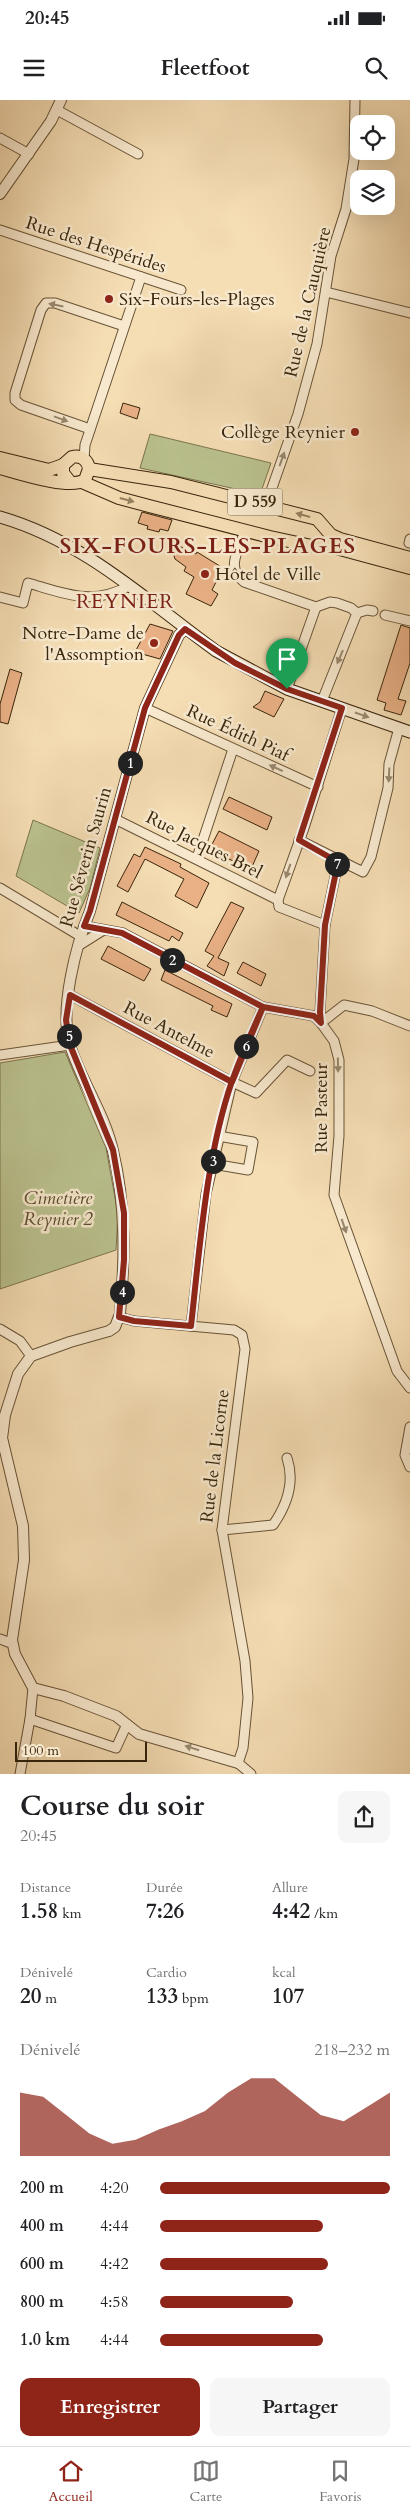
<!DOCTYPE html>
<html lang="fr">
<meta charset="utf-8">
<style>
:root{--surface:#fff;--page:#f6f6f6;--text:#202124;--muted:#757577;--line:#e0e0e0;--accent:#8f2418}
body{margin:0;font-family:Cardo,serif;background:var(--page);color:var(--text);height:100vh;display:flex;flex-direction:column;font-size:19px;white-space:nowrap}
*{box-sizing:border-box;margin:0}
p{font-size:16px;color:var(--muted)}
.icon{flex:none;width:28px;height:28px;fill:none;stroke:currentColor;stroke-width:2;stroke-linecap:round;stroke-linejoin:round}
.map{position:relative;height:1674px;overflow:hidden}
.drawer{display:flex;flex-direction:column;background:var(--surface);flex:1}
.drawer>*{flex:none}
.fabs{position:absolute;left:350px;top:15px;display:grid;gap:10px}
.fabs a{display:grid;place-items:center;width:45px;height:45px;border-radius:10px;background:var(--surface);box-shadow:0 5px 20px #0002;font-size:25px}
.scale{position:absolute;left:15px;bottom:12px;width:132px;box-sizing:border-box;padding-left:5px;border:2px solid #39250c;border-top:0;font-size:14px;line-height:18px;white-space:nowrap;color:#39250c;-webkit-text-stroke:4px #f8e9ce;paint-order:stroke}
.pin{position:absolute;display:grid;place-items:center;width:42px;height:42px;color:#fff;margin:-51px -21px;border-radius:50% 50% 50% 0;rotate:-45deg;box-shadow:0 0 5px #0007}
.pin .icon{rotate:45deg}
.km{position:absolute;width:25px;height:25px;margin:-12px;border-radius:50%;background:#222;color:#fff;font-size:14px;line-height:25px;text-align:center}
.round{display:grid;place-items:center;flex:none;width:52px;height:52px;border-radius:10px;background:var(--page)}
.headline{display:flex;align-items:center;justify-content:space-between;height:85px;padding:0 20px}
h1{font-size:28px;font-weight:700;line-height:38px}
.figures{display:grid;grid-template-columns:repeat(3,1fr);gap:8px;height:85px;padding:5px 20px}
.figures div{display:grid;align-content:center}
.figures b{font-size:21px;font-weight:700}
.figures small{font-size:14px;font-weight:400}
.figures p{font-size:14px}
.chart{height:140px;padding:10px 20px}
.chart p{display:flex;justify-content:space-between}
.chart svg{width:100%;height:90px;margin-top:5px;fill:var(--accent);opacity:.7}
.cta{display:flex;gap:10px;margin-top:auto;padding:10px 20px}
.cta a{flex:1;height:58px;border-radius:10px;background:var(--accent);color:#fff;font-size:20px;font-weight:700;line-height:58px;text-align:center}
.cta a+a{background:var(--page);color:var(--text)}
ul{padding:0 20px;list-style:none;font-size:16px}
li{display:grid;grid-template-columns:80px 60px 1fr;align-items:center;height:38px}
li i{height:12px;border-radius:6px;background:var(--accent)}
.status{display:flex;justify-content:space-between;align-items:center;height:35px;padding:0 25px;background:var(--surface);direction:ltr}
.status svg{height:14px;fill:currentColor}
header{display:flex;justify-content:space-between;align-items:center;height:65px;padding:0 20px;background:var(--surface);font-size:22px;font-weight:700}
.tab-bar{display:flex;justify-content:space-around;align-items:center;height:70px;border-top:1px solid var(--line);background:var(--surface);font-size:14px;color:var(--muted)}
.tab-bar a{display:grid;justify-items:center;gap:2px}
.tab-bar .current{color:var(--accent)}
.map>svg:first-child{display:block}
.green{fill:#bac28f;stroke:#7a744e}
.building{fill:#eab186;stroke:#39250c}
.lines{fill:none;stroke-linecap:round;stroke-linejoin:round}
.minor-casing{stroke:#685336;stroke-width:11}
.tertiary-casing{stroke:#685336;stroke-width:12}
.secondary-casing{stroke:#39250c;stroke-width:13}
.primary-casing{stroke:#39250c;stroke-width:14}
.minor{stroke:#f8e9ce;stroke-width:9}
.tertiary{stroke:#f8e9ce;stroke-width:10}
.secondary{stroke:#f8e9ce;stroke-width:11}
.primary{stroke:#f5ddb4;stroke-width:12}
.oneway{fill:#98876d}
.oneway2{fill:#978160}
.route-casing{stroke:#fff;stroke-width:10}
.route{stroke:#8f2418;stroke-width:6}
.poi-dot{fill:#8f2418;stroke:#f8e9ce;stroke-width:2}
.labels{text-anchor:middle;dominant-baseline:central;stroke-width:5;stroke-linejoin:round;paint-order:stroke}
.shield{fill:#f8e9ce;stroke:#726046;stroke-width:1}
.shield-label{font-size:16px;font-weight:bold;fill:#39250c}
.street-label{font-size:18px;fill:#39250c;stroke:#f8e9ce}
.poi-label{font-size:18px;fill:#39250c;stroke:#f8e9ce;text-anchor:start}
.park-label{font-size:18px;font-style:italic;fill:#594c2d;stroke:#f8e9ce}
.quarter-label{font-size:20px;letter-spacing:1px;fill:#7a1f14;stroke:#f8e9ce}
.district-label{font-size:22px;font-weight:bold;letter-spacing:1px;fill:#7a1f14;stroke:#f8e9ce}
</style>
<div class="status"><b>20:45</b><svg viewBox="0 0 49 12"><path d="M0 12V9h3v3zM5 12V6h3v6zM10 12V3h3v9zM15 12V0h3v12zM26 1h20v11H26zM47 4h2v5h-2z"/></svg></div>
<header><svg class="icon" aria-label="menu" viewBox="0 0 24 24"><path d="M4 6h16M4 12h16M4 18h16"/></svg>Fleetfoot<svg class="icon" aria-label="search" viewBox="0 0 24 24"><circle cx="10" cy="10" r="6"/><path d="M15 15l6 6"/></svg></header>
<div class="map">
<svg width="410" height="1674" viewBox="0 0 410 1674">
<rect width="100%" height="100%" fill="#f5ddb4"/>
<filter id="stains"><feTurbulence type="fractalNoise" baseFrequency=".004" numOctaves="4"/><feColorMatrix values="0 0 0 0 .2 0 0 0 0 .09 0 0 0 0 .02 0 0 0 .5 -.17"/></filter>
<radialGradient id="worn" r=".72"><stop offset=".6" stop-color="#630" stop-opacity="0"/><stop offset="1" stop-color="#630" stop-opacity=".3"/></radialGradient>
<!-- green -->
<g class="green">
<polygon points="150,334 271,363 262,389 254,393 140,368"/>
<polygon points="33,720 100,748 90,788 79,813 16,776"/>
<polygon points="65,952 106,1048 118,1114 116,1150 0,1189 0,963"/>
</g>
<!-- building -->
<g class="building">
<polygon points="123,303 140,308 137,319 120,313"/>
<polygon points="142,412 172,420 168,431 160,429 159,432 147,429 148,426 138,423"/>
<polygon points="179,446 196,454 197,452 223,468 212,490 218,494 211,506 186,494 194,477 184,471 186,467 175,459 174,456"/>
<polygon points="150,524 173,531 160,559 135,552"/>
<polygon points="401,525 410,528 410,563 398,599 406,601 401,615 384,610 386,603 377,600"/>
<polygon points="10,569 22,573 8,624 0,622 0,604"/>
<polygon points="265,591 284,599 274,617 253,607 260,602"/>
<polygon points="229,697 272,717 267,730 223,709"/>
<polygon points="219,731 259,751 251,769 209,750"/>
<polygon points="145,747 181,764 180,767 209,783 197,808 175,796 184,779 145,759 128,792 117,786 134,754 140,757"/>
<polygon points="122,802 183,833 179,841 172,836 169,841 116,815"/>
<polygon points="231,802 244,808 218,858 229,863 224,876 207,866 214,856 205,851"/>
<polygon points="108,846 151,869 144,881 101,859"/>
<polygon points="243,862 266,874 261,886 237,873"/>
<polygon points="165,870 232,904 227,917 211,910 213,906 161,880"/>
</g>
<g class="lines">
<!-- minor casing -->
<g class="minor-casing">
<g id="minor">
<polyline points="57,10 138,54"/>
<polyline points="0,38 29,54"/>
<polyline points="0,130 181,190"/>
<polyline points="326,192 410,213"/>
<polyline points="90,329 21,305 15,300 15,293 41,210 46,203 55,203 124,226"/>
<polyline points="84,359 85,345 141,177"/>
<polyline points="266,405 298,314 317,244 331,156 346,109 354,59 355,0"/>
<path d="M 245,431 C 239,450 225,467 244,482 L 316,507 L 330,502 L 337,503 L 351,508 L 357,513 L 367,510 L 373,511"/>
<polyline points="409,443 410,439"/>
<path d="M 0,497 L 23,503 L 28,483 C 66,494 92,506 129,486"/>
<polyline points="385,515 410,521"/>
<polyline points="287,589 316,507"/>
<polyline points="322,601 357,513"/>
<polyline points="145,608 318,687"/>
<polyline points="342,608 304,728 278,800 279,807 325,825 320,912 321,923 334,941 339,960 339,1036 334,1095 397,1271 410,1288"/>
<polyline points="115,719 278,800"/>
<polyline points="299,740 363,772 371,757 388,688 389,664 399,628"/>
<polyline points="197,758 233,649"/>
<polyline points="0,788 80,836"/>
<polyline points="325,825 338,762"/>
<polyline points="84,826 123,833 263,907"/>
<polyline points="78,846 102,831"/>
<polyline points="70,895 232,982 263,907 314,916 321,923 344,905 372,911 410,926"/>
<polyline points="0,955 70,945"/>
<polyline points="213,1064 248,1070 253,1042 218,1036"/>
<polyline points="119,1217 134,1221 234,1230 242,1235 245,1249 222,1430 245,1561 248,1598 243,1648 238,1663 251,1674"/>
<polyline points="191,1226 206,1094 232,982 256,993 287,960 310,971"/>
<polyline points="0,1229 20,1241 31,1256"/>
<polyline points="410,1327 405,1355 410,1367"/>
<path d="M 222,1430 L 273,1425 C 287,1405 295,1382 287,1358"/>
<polyline points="0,1539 8,1542 12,1540"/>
<polyline points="30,1619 116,1648 127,1624"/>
<polyline points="20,1674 30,1619 33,1588"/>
</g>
</g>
<!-- tertiary casing -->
<g class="tertiary-casing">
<g id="tertiary">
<polyline points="0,94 51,21 61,0"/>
<path d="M 185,529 L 179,535 L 145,608 L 90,811 C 76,845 59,910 70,945 C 81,981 105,1014 113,1051 C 126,1105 125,1159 120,1214 L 115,1227 L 109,1231 L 70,1242 L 31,1256 L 18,1274 L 5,1315 L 2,1338 L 23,1426 L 24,1460 L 12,1540 L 15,1554 L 33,1588 L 64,1596 L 116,1616 L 139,1634 L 238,1663"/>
</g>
</g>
<!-- secondary casing -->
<g class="secondary-casing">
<path id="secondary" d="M 0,417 C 84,441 147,501 216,551 L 287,589 L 410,632"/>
</g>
<!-- primary casing -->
<g class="primary-casing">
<g id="primary">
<polyline points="0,358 49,370 63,365"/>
<path d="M 0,368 C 19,373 69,390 85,380 L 89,369 C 88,360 81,355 72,357 L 63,365 L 63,373 L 70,382"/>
<polyline points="89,369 171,382 317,419 331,435 340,439 410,458"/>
<polyline points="82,382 119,398 149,406 270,437 312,446 319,444 336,448 410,468"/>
</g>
</g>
<!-- minor -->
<use href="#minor" class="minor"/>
<!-- tertiary -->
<use href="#tertiary" class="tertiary"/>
<!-- secondary -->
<use href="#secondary" class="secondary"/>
<!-- primary -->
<use href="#primary" class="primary"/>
</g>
<!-- one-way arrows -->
<defs><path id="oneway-solid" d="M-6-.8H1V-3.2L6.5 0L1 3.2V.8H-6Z" transform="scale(1.25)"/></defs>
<g class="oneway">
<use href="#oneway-solid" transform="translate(56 205) rotate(-169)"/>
<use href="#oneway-solid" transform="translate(61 319) rotate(20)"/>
<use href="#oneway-solid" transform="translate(282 359) rotate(-70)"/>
<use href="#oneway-solid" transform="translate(340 557) rotate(113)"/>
<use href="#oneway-solid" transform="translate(362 615) rotate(19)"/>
<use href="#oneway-solid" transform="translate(276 668) rotate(-156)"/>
<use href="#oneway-solid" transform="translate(389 675) rotate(93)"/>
<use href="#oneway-solid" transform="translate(288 771) rotate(109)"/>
<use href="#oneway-solid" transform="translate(338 965) rotate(89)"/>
<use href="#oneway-solid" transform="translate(344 1126) rotate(71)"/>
<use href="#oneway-solid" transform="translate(192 1648) rotate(-163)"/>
</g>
<g class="oneway2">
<use href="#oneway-solid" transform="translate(127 400) rotate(15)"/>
<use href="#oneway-solid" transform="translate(303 415) rotate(-165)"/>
</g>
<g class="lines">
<!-- route casing -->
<g class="route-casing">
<path id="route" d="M 287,589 L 235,563 L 185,529 L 179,535 L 145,608 L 90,811 L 84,826 L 122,833 L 263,907 C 252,931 241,956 232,981 C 206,1057 200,1146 191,1226 L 134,1221 L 119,1217 L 124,1160 L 124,1113 L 113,1050 L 70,945 L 66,920 L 70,895 L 232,982 L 263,907 L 314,916 L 321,923 L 320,912 L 325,825 L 338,762 L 299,740 L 342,608 L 287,589"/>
</g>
<!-- route -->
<use href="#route" class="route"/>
</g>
<!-- markers -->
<g class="poi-dot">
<circle cx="109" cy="199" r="5"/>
<circle cx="355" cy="332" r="5"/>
<circle cx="205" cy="474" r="5"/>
<circle cx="154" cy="543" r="5"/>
</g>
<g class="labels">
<!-- shield labels -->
<rect class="shield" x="227.5" y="388.5" width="55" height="27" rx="4"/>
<g class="shield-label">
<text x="255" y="402">D 559</text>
</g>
<!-- street labels -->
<g class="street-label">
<text transform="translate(96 145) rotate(18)">Rue des Hespérides</text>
<text transform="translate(308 202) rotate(-77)">Rue de la Cauquière</text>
<text transform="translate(238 633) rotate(25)">Rue Édith Piaf</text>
<text transform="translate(204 745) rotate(27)">Rue Jacques Brel</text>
<text transform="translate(86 757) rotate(-74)">Rue Séverin Saurin</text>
<text transform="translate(169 930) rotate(28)">Rue Antelme</text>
<text transform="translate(321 1008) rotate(-90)">Rue Pasteur</text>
<text transform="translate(215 1356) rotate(-83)">Rue de la Licorne</text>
</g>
<!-- poi labels -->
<g class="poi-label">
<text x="119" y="199">Six-Fours-les-Plages</text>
<text x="345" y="332" text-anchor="end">Collège Reynier</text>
<text x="215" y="474">Hôtel de Ville</text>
<text x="144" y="533" text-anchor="end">Notre-Dame de<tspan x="144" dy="21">l'Assomption</tspan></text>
</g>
<!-- park labels -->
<g class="park-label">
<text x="58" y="1098">Cimetière<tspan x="58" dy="21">Reynier 2</tspan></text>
</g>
<!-- quarter labels -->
<g class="quarter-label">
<text x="125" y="501">REYNIER</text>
</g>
<!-- district labels -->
<g class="district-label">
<text x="208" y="446">SIX-FOURS-LES-PLAGES</text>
</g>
</g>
<rect width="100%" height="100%" filter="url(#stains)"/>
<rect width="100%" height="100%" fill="url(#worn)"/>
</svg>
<div class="fabs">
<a><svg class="icon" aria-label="locate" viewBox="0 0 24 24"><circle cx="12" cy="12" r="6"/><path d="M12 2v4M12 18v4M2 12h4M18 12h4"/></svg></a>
<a><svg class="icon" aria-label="layers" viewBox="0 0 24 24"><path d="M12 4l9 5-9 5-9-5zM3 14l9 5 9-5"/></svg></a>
</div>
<div class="scale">100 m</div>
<div class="pin" style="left:287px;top:589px;background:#1e9e55"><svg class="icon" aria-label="arrive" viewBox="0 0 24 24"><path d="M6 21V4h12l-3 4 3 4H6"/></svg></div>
<b class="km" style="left:130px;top:663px">1</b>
<b class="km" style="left:172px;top:860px">2</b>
<b class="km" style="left:213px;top:1061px">3</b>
<b class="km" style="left:122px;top:1192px">4</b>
<b class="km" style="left:69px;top:936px">5</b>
<b class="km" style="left:246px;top:946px">6</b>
<b class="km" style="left:337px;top:764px">7</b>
</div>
<section class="drawer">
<div class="headline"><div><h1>Course du soir</h1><p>20:45</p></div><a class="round"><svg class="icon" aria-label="share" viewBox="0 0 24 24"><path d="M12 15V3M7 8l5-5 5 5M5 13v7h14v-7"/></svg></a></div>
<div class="figures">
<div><p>Distance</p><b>1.58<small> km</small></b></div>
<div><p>Durée</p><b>7:26</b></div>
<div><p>Allure</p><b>4:42<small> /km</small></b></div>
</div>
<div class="figures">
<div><p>Dénivelé</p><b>20<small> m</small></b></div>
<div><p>Cardio</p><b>133<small> bpm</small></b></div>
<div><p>kcal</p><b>107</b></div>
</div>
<div class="chart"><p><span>Dénivelé</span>218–232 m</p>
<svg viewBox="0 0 160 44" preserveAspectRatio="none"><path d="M0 44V13L10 15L20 24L30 33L40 38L50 36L60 31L70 27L80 22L90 13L100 6L110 6L120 15L130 24L140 27L150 20L160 13V44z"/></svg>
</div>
<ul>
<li><b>200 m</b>4:20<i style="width:100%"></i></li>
<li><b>400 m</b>4:44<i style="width:71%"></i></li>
<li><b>600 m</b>4:42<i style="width:73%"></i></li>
<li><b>800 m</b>4:58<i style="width:58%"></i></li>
<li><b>1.0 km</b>4:44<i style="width:71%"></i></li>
</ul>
<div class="cta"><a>Enregistrer</a><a>Partager</a></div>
</section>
<nav class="tab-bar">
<a class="current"><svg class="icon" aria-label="home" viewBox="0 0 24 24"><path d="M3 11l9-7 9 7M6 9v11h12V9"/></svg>Accueil</a>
<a><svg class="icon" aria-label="map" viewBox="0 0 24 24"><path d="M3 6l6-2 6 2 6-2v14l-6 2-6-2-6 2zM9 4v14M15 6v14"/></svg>Carte</a>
<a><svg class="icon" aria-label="saved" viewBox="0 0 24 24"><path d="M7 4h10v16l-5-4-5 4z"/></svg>Favoris</a>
</nav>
